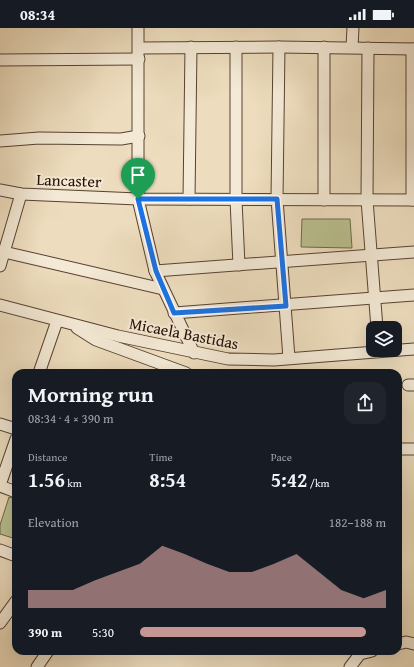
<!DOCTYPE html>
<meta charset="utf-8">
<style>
:root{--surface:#171b24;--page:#20242c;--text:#f1f3f6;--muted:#9ea1a6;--accent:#c59692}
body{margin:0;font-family:"Gentium Book Plus",serif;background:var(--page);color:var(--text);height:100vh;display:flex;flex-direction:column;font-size:15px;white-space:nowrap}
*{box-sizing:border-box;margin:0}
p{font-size:13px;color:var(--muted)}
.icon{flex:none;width:22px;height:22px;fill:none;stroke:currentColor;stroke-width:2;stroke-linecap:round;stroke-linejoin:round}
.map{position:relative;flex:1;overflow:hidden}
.drawer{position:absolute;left:12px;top:341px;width:390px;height:286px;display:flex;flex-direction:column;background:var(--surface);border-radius:12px;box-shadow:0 4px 16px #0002}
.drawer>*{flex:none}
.buttons{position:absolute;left:366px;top:293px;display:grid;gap:8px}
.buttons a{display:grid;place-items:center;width:36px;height:36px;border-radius:8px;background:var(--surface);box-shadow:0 4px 16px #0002;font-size:20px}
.pin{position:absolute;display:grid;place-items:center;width:34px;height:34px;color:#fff;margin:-41px -17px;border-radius:50% 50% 50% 0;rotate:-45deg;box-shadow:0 0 4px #0007}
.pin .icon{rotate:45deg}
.round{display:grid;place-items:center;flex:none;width:42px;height:42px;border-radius:12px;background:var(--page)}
.head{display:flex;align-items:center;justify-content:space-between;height:68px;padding:0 16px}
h1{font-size:22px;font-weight:700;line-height:30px}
.stats{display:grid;grid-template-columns:repeat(3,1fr);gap:6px;height:68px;padding:4px 16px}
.stats div{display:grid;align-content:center}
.stats b{font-size:20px;font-weight:700}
.stats small{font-size:11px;font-weight:400}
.stats p{font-size:11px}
.chart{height:112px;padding:8px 16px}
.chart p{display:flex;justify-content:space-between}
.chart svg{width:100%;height:72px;margin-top:4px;fill:var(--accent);opacity:.7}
ul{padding:0 16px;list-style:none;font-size:13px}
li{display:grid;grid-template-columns:64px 48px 1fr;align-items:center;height:30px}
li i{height:10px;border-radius:5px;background:var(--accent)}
.status{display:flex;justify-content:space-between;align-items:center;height:28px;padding:0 20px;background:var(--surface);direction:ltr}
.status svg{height:11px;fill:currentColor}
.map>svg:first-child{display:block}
.green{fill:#bac090;stroke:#70684a}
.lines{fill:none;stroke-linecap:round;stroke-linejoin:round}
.minor-casing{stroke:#584232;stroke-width:13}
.minor{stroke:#f3e9d5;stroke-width:11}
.route-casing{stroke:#fff;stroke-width:8}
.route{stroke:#1a73e8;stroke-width:5}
.labels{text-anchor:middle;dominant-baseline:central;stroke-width:4;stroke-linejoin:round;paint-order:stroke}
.street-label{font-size:16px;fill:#270f04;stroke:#f3e9d5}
</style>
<div class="status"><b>08:34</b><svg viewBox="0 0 49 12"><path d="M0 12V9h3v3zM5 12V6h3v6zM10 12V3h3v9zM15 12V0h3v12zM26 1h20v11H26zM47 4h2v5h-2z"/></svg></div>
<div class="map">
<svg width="414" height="639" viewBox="0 0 414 639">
<rect width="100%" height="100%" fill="#edddbe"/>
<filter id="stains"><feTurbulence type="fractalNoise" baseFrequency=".005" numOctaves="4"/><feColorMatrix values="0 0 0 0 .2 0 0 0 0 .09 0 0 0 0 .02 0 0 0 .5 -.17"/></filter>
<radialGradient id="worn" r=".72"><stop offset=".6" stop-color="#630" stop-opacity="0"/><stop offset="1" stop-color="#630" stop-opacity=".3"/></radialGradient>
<!-- green -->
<g class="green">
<polygon points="302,191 350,191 352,220 301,219"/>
<polygon points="9,469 16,471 16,511 0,506 0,497"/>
</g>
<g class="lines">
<!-- minor casing -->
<g class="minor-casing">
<g id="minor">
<polyline points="138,0 138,171 155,243 194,325"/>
<polyline points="236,19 236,172 239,237"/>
<polyline points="279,19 277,171 289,330"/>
<polyline points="324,19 324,172"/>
<polyline points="352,19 353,0"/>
<polyline points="139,20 279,19 414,21"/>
<polyline points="368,20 367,172 377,300"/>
<polyline points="412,21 412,172"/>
<polyline points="0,32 139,31"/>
<polyline points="0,113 39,110 121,111 139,108"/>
<polyline points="0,162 21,166 138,171 414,172"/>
<polyline points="189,171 191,19"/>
<polyline points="4,224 163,261"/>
<polyline points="0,238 21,166"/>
<polyline points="155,243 414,224"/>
<polyline points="0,277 118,308 228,331 274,332 414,321"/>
<polyline points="174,285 414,267"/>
<polyline points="77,300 96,312 186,345"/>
<polyline points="39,345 57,293"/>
<polyline points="408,357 414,357"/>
<polyline points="0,396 16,401"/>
<polyline points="398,421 414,421"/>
<polyline points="0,457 16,411"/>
<polyline points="0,458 16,464"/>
<polyline points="0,522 16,528"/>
<polyline points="0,595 16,573"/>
<polyline points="398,616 406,614 414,616"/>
<polyline points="37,639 48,623"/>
<polyline points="350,639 360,626 372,623"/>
</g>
</g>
<!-- minor -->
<use href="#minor" class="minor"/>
</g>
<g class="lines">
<!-- route casing -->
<g class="route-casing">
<polygon id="route" points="138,171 277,171 286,278 174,285 156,243"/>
</g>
<!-- route -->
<use href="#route" class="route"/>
</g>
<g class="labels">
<!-- street labels -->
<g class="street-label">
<text transform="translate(69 152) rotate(2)">Lancaster</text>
<text transform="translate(184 305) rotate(11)">Micaela Bastidas</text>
</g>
</g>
<rect width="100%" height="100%" filter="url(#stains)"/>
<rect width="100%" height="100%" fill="url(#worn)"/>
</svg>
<div class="buttons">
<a><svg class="icon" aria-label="layers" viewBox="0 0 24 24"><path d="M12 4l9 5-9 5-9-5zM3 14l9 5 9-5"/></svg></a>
</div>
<div class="pin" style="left:138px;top:171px;background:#1e9e55"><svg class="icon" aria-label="arrive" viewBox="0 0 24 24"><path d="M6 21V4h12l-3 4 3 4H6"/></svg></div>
<section class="drawer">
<div class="head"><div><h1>Morning run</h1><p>08:34 · 4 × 390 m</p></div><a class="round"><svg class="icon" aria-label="share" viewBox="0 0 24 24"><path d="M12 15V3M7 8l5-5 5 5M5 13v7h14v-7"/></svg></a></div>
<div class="stats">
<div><p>Distance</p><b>1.56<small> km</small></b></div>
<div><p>Time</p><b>8:54</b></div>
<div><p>Pace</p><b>5:42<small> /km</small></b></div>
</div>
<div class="chart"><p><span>Elevation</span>182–188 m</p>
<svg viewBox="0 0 160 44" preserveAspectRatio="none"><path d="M0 44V33L10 33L20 33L30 27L40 22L50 17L60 6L70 11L80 17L90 22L100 22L110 17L120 11L130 22L140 33L150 38L160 33V44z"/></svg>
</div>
<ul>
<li><b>390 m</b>5:30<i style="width:92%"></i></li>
</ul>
</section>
</div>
